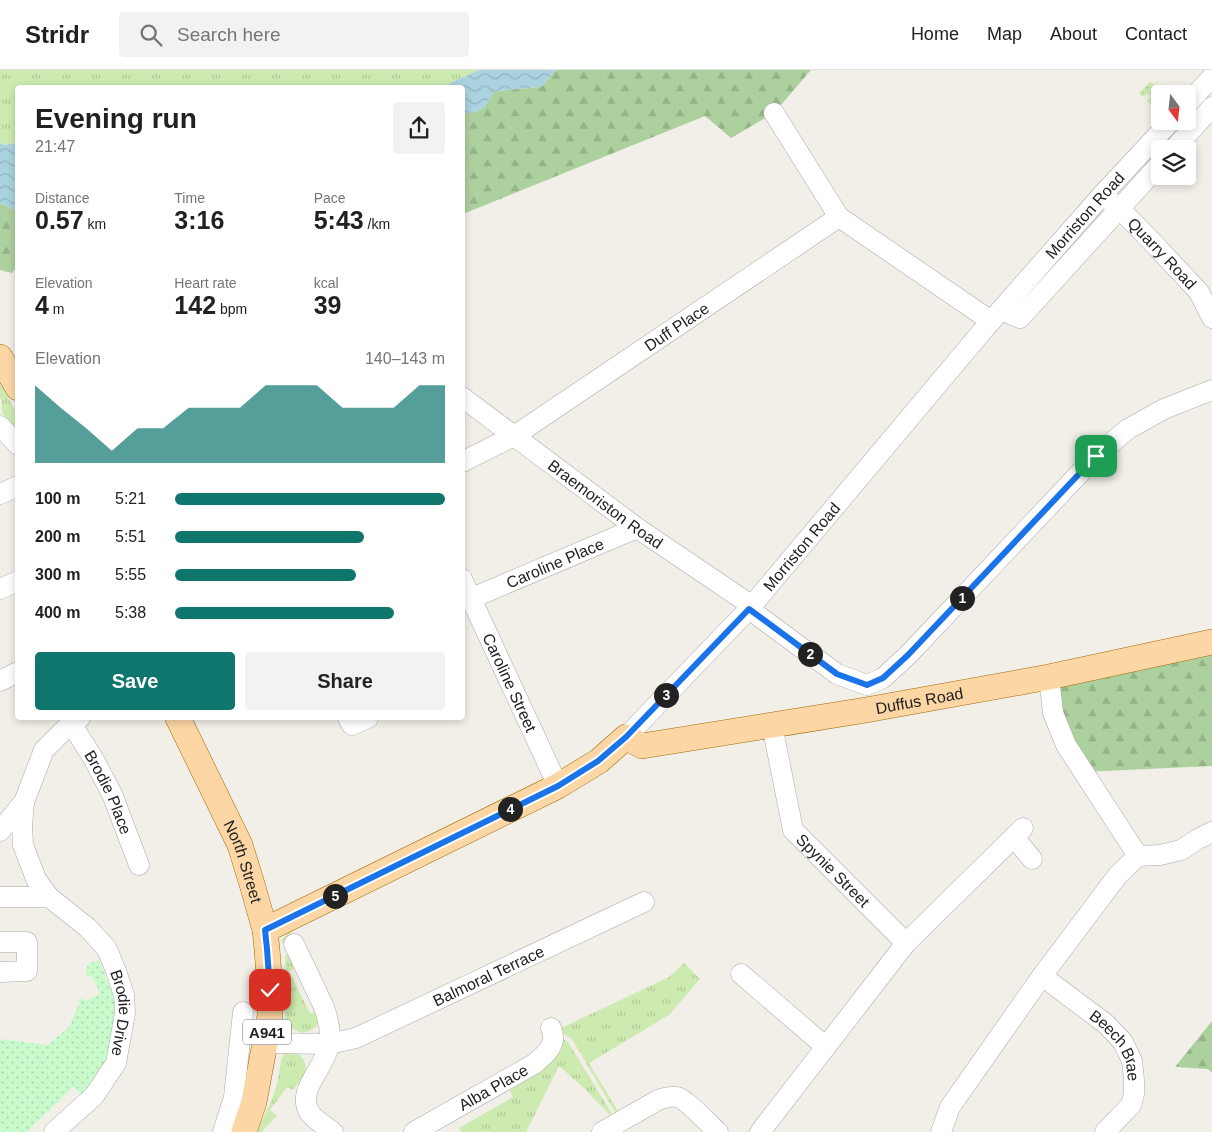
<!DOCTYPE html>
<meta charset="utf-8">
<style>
:root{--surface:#fff;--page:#f2f2f2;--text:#202124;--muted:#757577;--line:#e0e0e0;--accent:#0f766e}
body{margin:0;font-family:Helvetica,sans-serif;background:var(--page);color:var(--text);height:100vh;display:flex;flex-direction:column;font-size:19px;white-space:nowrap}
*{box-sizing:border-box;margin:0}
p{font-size:16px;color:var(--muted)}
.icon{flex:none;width:28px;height:28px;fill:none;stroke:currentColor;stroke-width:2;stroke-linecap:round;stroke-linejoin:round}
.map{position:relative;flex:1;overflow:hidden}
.details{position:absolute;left:15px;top:15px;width:450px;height:635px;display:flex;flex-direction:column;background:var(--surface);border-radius:5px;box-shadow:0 2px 8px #0003}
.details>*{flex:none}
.needle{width:32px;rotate:165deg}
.fabs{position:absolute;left:1151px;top:15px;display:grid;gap:10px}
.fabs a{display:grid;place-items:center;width:45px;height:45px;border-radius:5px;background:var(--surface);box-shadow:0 2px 8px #0003;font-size:25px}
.pin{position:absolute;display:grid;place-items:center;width:42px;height:42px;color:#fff;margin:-21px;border-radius:10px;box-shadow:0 2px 8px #0006}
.km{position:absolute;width:25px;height:25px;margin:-12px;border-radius:50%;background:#222;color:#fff;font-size:14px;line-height:25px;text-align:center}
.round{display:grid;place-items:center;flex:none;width:52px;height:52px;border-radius:5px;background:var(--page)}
.overview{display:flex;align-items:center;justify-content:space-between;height:85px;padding:0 20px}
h1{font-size:28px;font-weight:800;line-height:38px}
.metrics{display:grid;grid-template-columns:repeat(3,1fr);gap:8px;height:85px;padding:5px 20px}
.metrics div{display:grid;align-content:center}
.metrics b{font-size:25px;font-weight:800}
.metrics small{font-size:14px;font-weight:400}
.metrics p{font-size:14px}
.chart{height:140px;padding:10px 20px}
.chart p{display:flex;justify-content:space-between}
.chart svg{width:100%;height:90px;margin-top:5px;fill:var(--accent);opacity:.7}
.button{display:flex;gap:10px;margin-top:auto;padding:10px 20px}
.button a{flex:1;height:58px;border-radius:5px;background:var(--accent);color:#fff;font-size:20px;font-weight:800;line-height:58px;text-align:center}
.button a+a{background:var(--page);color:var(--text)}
ul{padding:0 20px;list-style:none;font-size:16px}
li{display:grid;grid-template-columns:80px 60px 1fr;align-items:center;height:38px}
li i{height:12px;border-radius:6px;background:var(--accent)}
header{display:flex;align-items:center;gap:30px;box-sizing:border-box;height:70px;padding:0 25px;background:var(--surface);border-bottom:1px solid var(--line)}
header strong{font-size:24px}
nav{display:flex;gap:28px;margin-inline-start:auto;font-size:18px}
.search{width:350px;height:45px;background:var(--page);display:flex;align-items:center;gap:12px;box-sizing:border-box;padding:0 18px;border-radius:5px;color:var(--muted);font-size:19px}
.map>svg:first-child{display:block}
.grass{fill:url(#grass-tufts)}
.forest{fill:url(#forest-firs)}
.park{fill:url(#park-dots)}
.garden{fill:url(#garden-dots)}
.water{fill:url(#water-waves)}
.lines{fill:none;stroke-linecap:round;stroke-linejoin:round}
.minor-casing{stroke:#a9a9a9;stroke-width:21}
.major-casing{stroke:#a06b00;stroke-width:26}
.minor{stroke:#fff;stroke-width:20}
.major{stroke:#fcd6a4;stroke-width:25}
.route-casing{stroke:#fff;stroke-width:10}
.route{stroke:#1a73e8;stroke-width:6}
.labels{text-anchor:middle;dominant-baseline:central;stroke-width:4.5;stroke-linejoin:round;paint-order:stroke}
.shield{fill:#fff;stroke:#646464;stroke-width:1}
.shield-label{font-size:15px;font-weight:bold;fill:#222}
.street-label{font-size:16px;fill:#222;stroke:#fff}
</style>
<header>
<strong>Stridr</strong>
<div class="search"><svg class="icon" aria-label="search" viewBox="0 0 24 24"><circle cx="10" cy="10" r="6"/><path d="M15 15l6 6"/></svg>Search here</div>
<nav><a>Home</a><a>Map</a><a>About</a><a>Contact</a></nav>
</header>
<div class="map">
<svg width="1212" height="1062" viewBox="0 0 1212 1062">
<defs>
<pattern id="grass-tufts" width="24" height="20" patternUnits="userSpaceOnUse" patternTransform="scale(1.25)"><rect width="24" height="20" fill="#cdebb0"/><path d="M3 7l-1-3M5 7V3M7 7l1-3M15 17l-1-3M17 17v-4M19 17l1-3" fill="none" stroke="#b0c997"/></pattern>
<pattern id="forest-firs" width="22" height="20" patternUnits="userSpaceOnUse" patternTransform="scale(1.25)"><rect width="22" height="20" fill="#add19e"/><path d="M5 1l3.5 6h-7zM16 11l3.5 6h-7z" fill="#95b388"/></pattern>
<pattern id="park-dots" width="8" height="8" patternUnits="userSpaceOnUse" patternTransform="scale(1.25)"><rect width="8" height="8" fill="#c8facc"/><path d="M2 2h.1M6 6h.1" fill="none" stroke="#acd6af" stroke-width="1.8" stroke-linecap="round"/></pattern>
<pattern id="garden-dots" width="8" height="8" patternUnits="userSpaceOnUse" patternTransform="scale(1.25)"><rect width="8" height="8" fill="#cdebb0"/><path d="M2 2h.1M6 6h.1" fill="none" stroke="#b0c997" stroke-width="1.8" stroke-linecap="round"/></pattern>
<pattern id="water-waves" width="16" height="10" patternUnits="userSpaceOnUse" patternTransform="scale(1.25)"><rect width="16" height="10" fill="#aad3df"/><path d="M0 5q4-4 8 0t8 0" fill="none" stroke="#92b5bf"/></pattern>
</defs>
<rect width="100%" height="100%" fill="#f2efe9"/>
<!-- grass -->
<g class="grass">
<polygon points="0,0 479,0 442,18 18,18 17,81 16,74 5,75 0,73"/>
<path d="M 0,315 L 2,316 L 17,344 L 17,366 C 8,354 0,347 2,331 L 0,328 Z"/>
<polygon points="290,861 292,863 288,870 298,897 289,901 310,943 316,942 319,948 317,956 309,961 301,963 290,957 285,947 286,918 285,886 287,884 285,874 281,872 283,868"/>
<polygon points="684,893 700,909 669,945 589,993 618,1041 615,1042 572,969 557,960 669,907"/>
<polygon points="558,966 568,972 612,1044 610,1045 584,1018 559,996 526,1062 461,1062 459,1058 513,1027 507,1015"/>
<path d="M 284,983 L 292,983 L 299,984 C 313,1000 304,1006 293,1020 L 287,1017 L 270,1040 L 277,1046 L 264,1059 L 263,1062 L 257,1062 C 264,1046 272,1031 277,1014 C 280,1004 279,993 284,983 Z"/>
</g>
<!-- forest -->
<g class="forest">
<path d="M 558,0 L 811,0 L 774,43 L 731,68 L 705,46 L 463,144 L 463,43 C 484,43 484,37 495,21 L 541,17 L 555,1 Z"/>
<polygon points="0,133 17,141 17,197 12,203 0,200"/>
<polygon points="1212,572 1212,696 1083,702 1049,607"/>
<polygon points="1212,951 1212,1003 1208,999 1175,997"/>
</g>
<!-- park -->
<polygon class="park" points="99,890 113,925 116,944 110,976 105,992 83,1025 73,1017 27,1062 0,1062 0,969 48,975 70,956 78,936 80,928 87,931 100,923 92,907 85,905 88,894"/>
<!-- garden -->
<polygon class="garden" points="1150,12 1153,14 1165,16 1164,24 1160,24 1160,43 1147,31 1151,27 1148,23 1143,27 1139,23"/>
<!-- water -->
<g class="water">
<path d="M 479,0 L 558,0 L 555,1 L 541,17 L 495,21 C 484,37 484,43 463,43 L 462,18 L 442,17 Z"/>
<polygon points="0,73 5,75 16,73 18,81 17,141 0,133"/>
</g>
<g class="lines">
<!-- minor casing -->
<g class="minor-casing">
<g id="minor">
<polyline points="1188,33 1212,7"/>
<polyline points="774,43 839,147 991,251"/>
<polyline points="1174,79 1212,37"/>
<path id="s1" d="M 1110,131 L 1119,138 L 1156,176 L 1199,222 L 1212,248"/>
<polyline points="1001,240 1020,248 1160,94"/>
<path id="s2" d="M 462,327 L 637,458 L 751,535"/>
<polyline points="0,356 18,375"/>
<path id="s3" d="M 462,392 L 514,366 L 839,147"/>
<polyline points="0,424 18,416"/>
<path id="s4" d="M 462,509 L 558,716"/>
<polyline points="0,519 18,511"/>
<path id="s5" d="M 472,528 L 637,458"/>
<polyline points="749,539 837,604 867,615 883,608 908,585 1096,386 1128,359 1164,339 1212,320"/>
<polyline points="0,611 18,602"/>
<polyline points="348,648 352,655 368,648"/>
<path id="s6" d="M 71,653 L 93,688 L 112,724 L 139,795"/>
<path id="s7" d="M 772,655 L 793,760 L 906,873"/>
<path id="s8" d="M 626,667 L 749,539 L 985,258 L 1102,125 L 1171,51"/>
<polyline points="24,732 22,756 23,775 36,809 49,827"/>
<polyline points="0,761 24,732 44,680 71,653 80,648"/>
<polyline points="1014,767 1032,789"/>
<polyline points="1138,786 1160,785 1181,780 1198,769 1212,762"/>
<path id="s9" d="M 0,827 L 49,827 L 88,858 L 107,879 L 116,901 L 124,925 L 125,943 L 116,993 L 94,1026 L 54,1062"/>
<polyline points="0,872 27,872 27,901 0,902"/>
<path d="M 294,874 L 324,937 C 328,949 332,964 329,976 C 327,984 323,991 319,998 C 312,1011 300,1026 309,1042 C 315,1050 325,1056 333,1062"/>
<polyline points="741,904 826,977"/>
<path id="s10" d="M 1042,906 L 1106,954 L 1123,972 L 1132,991 L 1134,1010 L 1134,1024 L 1131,1035 L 1105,1062"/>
<path id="s11" d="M 265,973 L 329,974 L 356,968 L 644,832"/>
<polyline points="223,1062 234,1027 243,942"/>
<path id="s12" d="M 414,1062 L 534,994 C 546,984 558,975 551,958"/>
<path d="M 602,1062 L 660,1029 C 665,1028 671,1026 677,1027 C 686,1029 709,1054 718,1062"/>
<polyline points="760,1062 906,873 1023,758"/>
<polyline points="941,1062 950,1037 1042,906 1118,805 1138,786 1066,675 1053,643 1049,607"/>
</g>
</g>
<!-- major casing -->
<g class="major-casing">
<g id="major">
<polyline points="0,287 18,318"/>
<path id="s13" d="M 178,648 L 240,775 L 252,814 L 265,860 L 267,879 L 270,920 L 270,946 L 254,1032 L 244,1062"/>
<path id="s14" d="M 265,860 L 558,716 L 599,691 L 626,667 L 642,676 L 866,640 L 1049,607 L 1212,572"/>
</g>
</g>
<!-- minor -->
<use href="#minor" class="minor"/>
<!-- major -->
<use href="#major" class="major"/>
</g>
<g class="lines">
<!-- route casing -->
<g class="route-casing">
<polyline id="route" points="270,920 267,879 265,860 558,716 598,691 626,667 749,539 837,604 867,615 883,608 908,585 1096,386"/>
</g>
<!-- route -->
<use href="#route" class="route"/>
</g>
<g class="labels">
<!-- shield labels -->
<rect class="shield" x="243" y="949.5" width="48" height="25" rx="4"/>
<g class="shield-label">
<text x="267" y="962">A941</text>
</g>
<!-- street labels -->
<g class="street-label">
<text stroke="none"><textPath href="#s8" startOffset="695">Morriston Road</textPath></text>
<text stroke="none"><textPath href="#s1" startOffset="74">Quarry Road</textPath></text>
<text stroke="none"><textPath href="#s3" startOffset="254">Duff Place</textPath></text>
<text stroke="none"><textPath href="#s2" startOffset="179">Braemoriston Road</textPath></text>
<text stroke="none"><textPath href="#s8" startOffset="259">Morriston Road</textPath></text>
<text stroke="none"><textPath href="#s5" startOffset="90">Caroline Place</textPath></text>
<text stroke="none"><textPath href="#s4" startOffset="114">Caroline Street</textPath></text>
<text stroke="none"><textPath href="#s14" startOffset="710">Duffus Road</textPath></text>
<text stroke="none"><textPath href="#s6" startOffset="79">Brodie Place</textPath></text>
<text stroke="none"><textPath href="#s13" startOffset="158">North Street</textPath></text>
<text stroke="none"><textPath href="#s7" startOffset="164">Spynie Street</textPath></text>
<text stroke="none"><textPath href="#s11" startOffset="238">Balmoral Terrace</textPath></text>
<text stroke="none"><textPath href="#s9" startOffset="194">Brodie Drive</textPath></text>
<text stroke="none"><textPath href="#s10" startOffset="104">Beech Brae</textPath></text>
<text stroke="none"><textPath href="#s12" startOffset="91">Alba Place</textPath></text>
</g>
</g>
</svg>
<div class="fabs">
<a><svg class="needle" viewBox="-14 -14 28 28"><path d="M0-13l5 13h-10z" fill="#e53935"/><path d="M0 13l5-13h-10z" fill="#757577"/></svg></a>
<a><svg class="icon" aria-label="layers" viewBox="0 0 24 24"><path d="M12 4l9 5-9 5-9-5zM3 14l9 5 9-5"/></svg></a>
</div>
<div class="pin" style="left:1096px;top:386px;background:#1e9e55"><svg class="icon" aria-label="arrive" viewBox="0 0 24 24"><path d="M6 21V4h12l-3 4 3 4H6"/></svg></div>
<div class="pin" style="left:270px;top:920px;background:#d93025"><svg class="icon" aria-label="check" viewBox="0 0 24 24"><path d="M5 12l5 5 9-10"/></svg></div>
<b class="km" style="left:962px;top:528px">1</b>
<b class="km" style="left:810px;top:584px">2</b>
<b class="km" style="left:666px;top:625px">3</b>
<b class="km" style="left:510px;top:739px">4</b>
<b class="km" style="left:335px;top:826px">5</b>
<section class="details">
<div class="overview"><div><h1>Evening run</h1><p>21:47</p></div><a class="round"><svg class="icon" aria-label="share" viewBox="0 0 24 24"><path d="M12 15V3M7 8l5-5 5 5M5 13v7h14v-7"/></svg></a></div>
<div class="metrics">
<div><p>Distance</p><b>0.57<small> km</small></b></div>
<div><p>Time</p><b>3:16</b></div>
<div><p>Pace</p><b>5:43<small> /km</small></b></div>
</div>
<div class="metrics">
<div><p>Elevation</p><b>4<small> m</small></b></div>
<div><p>Heart rate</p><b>142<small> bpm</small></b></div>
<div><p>kcal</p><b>39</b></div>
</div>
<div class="chart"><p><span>Elevation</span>140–143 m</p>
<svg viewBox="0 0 160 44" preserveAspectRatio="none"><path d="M0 44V6L10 17L20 27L30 38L40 27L50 27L60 17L70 17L80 17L90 6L100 6L110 6L120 17L130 17L140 17L150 6L160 6V44z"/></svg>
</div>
<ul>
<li><b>100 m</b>5:21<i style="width:100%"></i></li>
<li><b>200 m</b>5:51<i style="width:70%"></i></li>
<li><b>300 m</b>5:55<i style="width:67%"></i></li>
<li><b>400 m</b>5:38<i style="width:81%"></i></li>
</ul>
<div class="button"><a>Save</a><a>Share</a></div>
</section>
</div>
